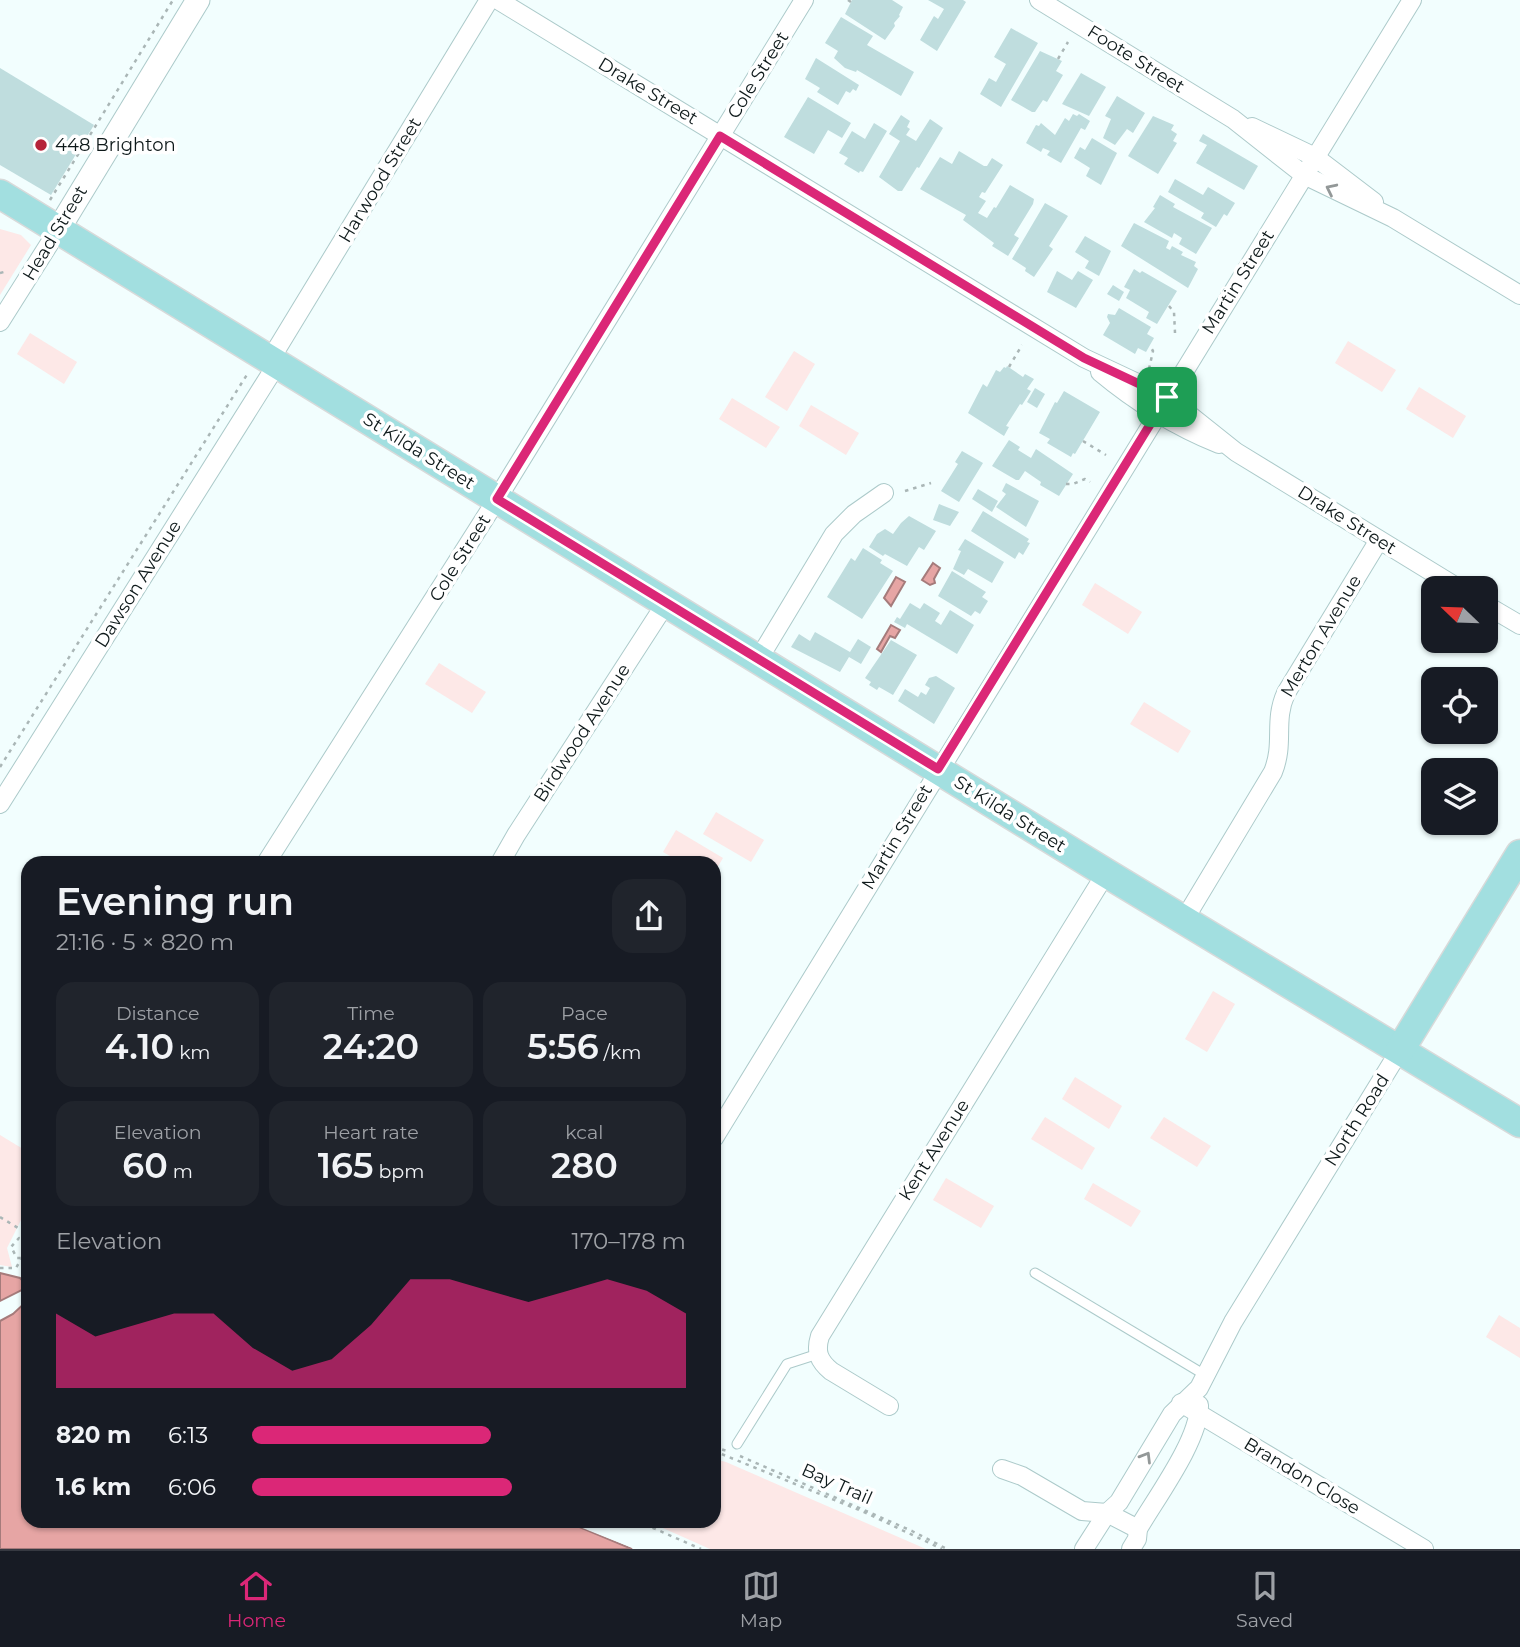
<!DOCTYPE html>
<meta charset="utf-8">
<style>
:root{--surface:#171b24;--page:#20242c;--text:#f1f3f6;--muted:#9ea1a6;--line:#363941;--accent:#db2777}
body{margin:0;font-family:Montserrat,sans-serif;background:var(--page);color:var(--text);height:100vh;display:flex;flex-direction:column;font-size:26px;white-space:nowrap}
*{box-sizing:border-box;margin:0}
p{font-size:23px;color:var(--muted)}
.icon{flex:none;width:38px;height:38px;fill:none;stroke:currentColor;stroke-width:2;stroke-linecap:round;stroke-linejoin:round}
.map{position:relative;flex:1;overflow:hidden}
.sheet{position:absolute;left:21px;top:856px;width:700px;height:672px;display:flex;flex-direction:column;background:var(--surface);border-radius:21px;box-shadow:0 2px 5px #0004}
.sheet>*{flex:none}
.needle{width:46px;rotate:293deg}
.tools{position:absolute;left:1421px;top:576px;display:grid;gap:14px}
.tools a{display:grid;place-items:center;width:77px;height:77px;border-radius:14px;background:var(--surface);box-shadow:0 2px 5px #0004;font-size:35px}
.pin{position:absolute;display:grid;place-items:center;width:60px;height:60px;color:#fff;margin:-30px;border-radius:14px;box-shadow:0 4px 10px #0006}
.round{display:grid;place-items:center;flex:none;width:74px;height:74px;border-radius:21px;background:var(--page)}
.headline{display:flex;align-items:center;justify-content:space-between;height:119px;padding:0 35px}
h1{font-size:38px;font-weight:600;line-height:52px}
.figures{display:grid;grid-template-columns:repeat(3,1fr);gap:10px;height:119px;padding:7px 35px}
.figures div{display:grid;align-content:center;border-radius:18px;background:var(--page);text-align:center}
.figures b{font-size:35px;font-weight:600}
.figures small{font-size:19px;font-weight:400}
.figures p{font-size:19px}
.chart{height:196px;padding:14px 35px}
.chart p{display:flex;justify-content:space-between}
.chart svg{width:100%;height:126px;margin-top:7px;fill:var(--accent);opacity:.7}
ul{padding:0 35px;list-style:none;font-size:23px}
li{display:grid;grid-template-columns:112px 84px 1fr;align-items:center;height:52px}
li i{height:18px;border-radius:9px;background:var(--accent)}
.tabs{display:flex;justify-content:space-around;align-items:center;height:98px;border-top:2px solid var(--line);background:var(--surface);font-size:19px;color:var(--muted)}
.tabs a{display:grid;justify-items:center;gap:4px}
.tabs .on{color:var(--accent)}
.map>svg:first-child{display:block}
.green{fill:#fde8e7}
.water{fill:#e6a5a4;stroke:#a57b7b;stroke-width:2}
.pier{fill:#f2fefe}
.building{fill:#bfddde}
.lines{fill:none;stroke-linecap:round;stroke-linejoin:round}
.service-casing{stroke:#accaca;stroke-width:11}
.minor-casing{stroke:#accaca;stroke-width:20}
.tertiary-casing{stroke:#accaca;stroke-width:25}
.primary-casing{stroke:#d8dada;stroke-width:31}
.path{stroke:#aab6b6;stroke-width:2.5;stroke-dasharray:3.5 5;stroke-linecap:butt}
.service{stroke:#fff;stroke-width:9}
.minor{stroke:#fff;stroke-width:18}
.tertiary{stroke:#fff;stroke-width:23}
.primary{stroke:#a2dfe0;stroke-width:28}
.oneway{stroke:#939898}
.route-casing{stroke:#fff;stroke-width:14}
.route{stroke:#db2777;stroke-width:9}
.poi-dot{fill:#b52339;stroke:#fff;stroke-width:2.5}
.labels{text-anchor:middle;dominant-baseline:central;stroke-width:7;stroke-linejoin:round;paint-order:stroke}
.street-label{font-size:18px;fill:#0e191a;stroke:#fff}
.poi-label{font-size:18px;fill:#0e191a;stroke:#fff;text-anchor:start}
</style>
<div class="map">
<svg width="1520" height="1549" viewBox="0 0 1520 1549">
<rect width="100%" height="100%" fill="#f2fefe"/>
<!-- green -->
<g class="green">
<polygon points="0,229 21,235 31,245 0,295"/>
<polygon points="30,333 77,362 64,384 17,354"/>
<polygon points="1348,341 1396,370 1382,392 1335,363"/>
<polygon points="794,351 815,364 787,411 765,397"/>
<polygon points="1419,387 1466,416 1453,438 1406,409"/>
<polygon points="732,398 780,427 766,448 719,419"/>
<polygon points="811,405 859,433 846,455 799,426"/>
<polygon points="1095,583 1142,612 1128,634 1082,605"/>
<polygon points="439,663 486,692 472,713 425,684"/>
<polygon points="1144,702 1191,731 1178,753 1130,724"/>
<polygon points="716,812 764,840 751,862 703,834"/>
<polygon points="676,830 723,858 714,873 714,863 682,863 663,852"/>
<polygon points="1213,991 1235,1004 1207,1052 1185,1039"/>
<polygon points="1075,1077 1122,1106 1109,1129 1062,1099"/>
<polygon points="1045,1117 1095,1148 1082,1170 1031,1139"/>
<polygon points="1164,1117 1211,1146 1197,1167 1150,1138"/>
<polygon points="0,1135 28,1152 28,1206 7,1248 12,1267 0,1265"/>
<polygon points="946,1178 994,1206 981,1228 933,1200"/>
<polygon points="1093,1183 1141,1211 1131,1227 1084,1199"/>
<polygon points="1499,1315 1520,1328 1520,1358 1486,1337"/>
<polygon points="714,1459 726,1462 926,1549 710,1549 647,1521 714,1521"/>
</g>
<!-- water -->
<g class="water">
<polygon points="933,563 940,568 934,579 935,583 930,585 922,580"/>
<polygon points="896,577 905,582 891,606 884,598"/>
<polygon points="891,625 900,630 895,638 890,636 881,652 877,649"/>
<polygon points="0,1273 20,1278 24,1282 24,1289 0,1301"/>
<polygon points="28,1300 28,1521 565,1521 632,1549 0,1549 0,1321 13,1314"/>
</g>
<!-- pier -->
<polygon class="pier" points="565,1521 574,1521 633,1546 635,1549"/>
<!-- building -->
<g class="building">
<polygon points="852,0 892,0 903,7 899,15 900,16 894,23 895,26 885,40 845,14"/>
<polygon points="928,0 963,0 966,2 937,51 920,40 934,16 938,19 944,9"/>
<polygon points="841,17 873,36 867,45 914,72 901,96 857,70 856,72 845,68 834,58 838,51 825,43"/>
<polygon points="1011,28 1038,43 1001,107 980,94 989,78 996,82 1006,64 994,57"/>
<polygon points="1040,51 1062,61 1056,71 1063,75 1047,102 1043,100 1035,112 1032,112 1011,100"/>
<polygon points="816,58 859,85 856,91 853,89 850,93 846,91 838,105 817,92 820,88 805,79"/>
<polygon points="0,68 94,125 51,195 0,165"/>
<polygon points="1081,73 1106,87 1089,116 1062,104"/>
<polygon points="1117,96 1145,113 1133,133 1127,129 1115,145 1103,138 1111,119 1105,116"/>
<polygon points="808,97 851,123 842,138 828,130 814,154 784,137"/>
<polygon points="1073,114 1077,116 1079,114 1090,121 1085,130 1081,128 1061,163 1047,155 1050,151 1043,148 1041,152 1026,143 1036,125 1039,126 1041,123 1055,135 1065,118 1069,121"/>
<polygon points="901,115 910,121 907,127 910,129 906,135 916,141 930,119 943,128 919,168 917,167 902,191 898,191 879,177 900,141 889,134"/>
<polygon points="1153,116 1174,125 1171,130 1177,134 1173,141 1177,143 1158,174 1128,156"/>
<polygon points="874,123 887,131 863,172 860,171 859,173 844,164 848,158 839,153 852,131 865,139"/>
<polygon points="1203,134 1258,166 1244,190 1196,163 1207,145 1199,141"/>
<polygon points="1092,138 1117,153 1101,185 1086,176 1090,168 1074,158 1080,147 1085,150"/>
<polygon points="959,151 984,166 987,166 992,158 1003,165 985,193 982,192 979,197 986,201 978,213 987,218 994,207 996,208 1010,185 1034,199 1033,204 1014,235 1019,238 1008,256 992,246 994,243 963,220 966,215 920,189 940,157 952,164"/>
<polygon points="1175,179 1203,195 1208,187 1235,203 1227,216 1224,214 1216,227 1201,218 1204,213 1168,192"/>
<polygon points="1160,195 1175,204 1173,207 1212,228 1196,254 1179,244 1182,238 1174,233 1172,238 1144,222 1155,208 1153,207"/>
<polygon points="1045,203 1068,216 1049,246 1053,249 1034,277 1025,271 1026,268 1012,259"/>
<polygon points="1134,223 1169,241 1166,248 1170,250 1172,246 1183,252 1181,255 1196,262 1194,266 1198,269 1188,288 1121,246"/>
<polygon points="1085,236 1111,251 1099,276 1085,268 1089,261 1075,252"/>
<polygon points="1134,269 1140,273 1142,271 1177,291 1157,324 1146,318 1149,312 1126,298 1130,290 1124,287"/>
<polygon points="1057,271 1072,280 1078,271 1093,280 1076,308 1047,292"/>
<polygon points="1113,285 1124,292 1119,301 1107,294"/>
<polygon points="1119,308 1151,327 1147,334 1154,338 1146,352 1138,348 1135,354 1103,335 1110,323 1107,317 1108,314 1115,315"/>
<polygon points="1007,366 1023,377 1025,374 1034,379 1027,389 1031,391 1022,405 1020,404 1006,426 1009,427 1004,436 968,413 983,384 987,387 996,370 1000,372 1004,367 1006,368"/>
<polygon points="1035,388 1045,394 1037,408 1027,402"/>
<polygon points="1064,391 1100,412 1075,454 1073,453 1071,457 1047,443 1050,439 1039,433 1055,402 1057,403"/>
<polygon points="1009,440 1020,447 1018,450 1031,458 1036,449 1073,474 1059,496 1040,485 1041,482 1025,471 1019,480 1016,480 992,466"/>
<polygon points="962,451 983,463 959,502 941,491 958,464 955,462"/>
<polygon points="1006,483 1039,501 1026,527 996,507 1006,494 1002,491"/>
<polygon points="978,489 998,501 992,512 972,499"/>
<polygon points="939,504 959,512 950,526 933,520"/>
<polygon points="983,511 1029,539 1027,542 1030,543 1023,555 1019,552 1015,559 971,531"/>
<polygon points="909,516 936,531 924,550 919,547 907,566 885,554 883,556 869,547 877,534 885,529 893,534 901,523"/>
<polygon points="965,539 1004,562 992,583 968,569 964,575 953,569 961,551 958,550"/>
<polygon points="863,548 882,560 880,563 893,571 862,619 827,597 851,558 855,561"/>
<polygon points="952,571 986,592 982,597 988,601 980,614 975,611 971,616 938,596"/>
<polygon points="910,603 920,609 924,603 940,613 935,621 941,625 950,610 974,625 957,654 907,624 905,628 894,622 897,617 900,619"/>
<polygon points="815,632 850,652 858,639 871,647 861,664 849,657 840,672 791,647 799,634 810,641"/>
<polygon points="891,640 917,655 893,695 879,687 877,690 869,685 871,682 865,678"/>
<polygon points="936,676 955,688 934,724 898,701 905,689 918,697 921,692 926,695 930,688 925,685 929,678"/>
</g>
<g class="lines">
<!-- service casing -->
<g class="service-casing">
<g id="service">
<polyline points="1035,1273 1205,1375"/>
<polyline points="737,1444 787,1364 818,1354"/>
</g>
</g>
<!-- minor casing -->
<g class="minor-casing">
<g id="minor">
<polyline points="498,0 1084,358 1167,397 1236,452 1458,588"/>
<polyline points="1039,0 1233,119 1304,175 1393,218 1520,295"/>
<polyline points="1252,127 1315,157 1374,202"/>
<polyline points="0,322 58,230"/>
<polyline points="270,360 489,0"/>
<path d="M 1100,372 C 1137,403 1175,426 1219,444"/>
<polyline points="1486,605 1520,625"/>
<polyline points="758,660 834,534 854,514 884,493"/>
<polyline points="0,804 277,364"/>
<polyline points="266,863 497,499 804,0"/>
<polyline points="500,863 516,835 666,603"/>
<path d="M 1184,920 L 1273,772 C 1285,742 1273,722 1286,693 L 1379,540"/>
<polyline points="714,1138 1412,0"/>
<polyline points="1181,1403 1424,1549"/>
<path d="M 889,1406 L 831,1371 C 819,1361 815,1352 820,1336 L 1106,873"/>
<polyline points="1002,1469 1022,1476 1082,1511 1107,1513 1138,1529"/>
<polyline points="1084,1549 1107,1513 1119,1502 1172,1414 1199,1388 1233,1322 1400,1050"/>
<path d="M 1131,1549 L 1137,1539 L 1138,1529 C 1156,1498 1200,1439 1199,1405"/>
</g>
</g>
<!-- tertiary casing -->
<g class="tertiary-casing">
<polyline id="tertiary" points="58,230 198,0"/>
</g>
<!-- primary casing -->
<g class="primary-casing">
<g id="primary">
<polyline points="0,194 1106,873 1520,1123"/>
<polyline points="1400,1050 1520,854"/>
</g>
</g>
<!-- path -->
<g class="path">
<polyline points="848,0 851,2"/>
<polyline points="1058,59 1068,42"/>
<polyline points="50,200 173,0"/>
<polyline points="0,273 4,272"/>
<polyline points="1169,306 1174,312 1175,333"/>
<polyline points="1009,367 1022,345"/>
<polyline points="1149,369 1153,351 1150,346"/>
<polyline points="1083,441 1106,455"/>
<polyline points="1066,484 1073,484 1085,479 1090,482"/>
<polyline points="905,491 931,483"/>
<polyline points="0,767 248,373"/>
<polyline points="0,1217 28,1234"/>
<polyline points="28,1240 19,1238 11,1247 17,1258 28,1258"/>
<polyline points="0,1268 16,1268 21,1259"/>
<polyline points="714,1447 727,1451"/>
<polyline points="714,1451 864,1512 942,1549"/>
<polyline points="740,1456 912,1531 947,1549"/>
<polyline points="637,1521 701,1549"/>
</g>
<!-- service -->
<use href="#service" class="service"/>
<!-- minor -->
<use href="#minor" class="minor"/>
<!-- tertiary -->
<use href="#tertiary" class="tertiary"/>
<!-- primary -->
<use href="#primary" class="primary"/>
</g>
<!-- one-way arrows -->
<defs><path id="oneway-chevron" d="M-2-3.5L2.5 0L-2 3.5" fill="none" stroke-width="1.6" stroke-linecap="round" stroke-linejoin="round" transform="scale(1.75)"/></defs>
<g class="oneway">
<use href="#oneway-chevron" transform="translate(1331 189) rotate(-154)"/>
<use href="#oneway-chevron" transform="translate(1146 1457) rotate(-59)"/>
</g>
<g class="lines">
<!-- route casing -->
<g class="route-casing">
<polygon id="route" points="720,136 1084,358 1167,397 938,769 497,499"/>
</g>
<!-- route -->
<use href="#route" class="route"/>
</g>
<!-- markers -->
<circle class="poi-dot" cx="41" cy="145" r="7"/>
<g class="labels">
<!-- street labels -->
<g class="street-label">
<text transform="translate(1136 59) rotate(32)">Foote Street</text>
<text transform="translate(758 75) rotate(-58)">Cole Street</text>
<text transform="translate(648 91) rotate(31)">Drake Street</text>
<text transform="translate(380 180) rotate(-59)">Harwood Street</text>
<text transform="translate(55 233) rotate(-59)">Head Street</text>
<text transform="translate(1238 282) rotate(-58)">Martin Street</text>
<text transform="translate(419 451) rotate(32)">St Kilda Street</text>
<text transform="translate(1347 520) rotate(32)">Drake Street</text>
<text transform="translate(460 558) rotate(-58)">Cole Street</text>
<text transform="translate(138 584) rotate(-58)">Dawson Avenue</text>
<text transform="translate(1321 636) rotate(-59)">Merton Avenue</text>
<text transform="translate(582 733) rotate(-57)">Birdwood Avenue</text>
<text transform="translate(1010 814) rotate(32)">St Kilda Street</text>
<text transform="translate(897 837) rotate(-59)">Martin Street</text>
<text transform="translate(1357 1120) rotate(-58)">North Road</text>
<text transform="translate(934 1150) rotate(-58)">Kent Avenue</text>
<text transform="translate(1302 1476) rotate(31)">Brandon Close</text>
<text transform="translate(837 1484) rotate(24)">Bay Trail</text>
</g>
<!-- poi labels -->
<g class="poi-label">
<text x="55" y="145">448 Brighton</text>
</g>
</g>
</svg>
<div class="tools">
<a><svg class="needle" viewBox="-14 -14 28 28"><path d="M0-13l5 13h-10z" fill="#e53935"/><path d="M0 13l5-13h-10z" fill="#9ea1a6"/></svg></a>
<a><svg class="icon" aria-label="locate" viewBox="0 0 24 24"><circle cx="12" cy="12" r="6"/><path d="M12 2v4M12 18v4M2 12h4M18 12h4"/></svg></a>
<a><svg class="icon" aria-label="layers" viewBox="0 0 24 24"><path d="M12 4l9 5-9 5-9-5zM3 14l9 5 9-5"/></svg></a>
</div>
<div class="pin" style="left:1167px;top:397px;background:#1e9e55"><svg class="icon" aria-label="arrive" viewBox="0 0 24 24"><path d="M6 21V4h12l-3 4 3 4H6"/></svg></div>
<section class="sheet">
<div class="headline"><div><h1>Evening run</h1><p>21:16 · 5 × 820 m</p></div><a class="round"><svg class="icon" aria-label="share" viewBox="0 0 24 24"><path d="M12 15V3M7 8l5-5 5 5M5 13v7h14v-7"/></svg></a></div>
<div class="figures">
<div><p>Distance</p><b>4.10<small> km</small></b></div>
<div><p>Time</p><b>24:20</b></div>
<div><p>Pace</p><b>5:56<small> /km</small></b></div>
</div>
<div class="figures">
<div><p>Elevation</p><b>60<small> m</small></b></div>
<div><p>Heart rate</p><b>165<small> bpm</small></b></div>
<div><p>kcal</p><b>280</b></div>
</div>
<div class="chart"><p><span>Elevation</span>170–178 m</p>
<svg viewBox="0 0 160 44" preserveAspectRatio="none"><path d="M0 44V18L10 26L20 22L30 18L40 18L50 30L60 38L70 34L80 22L90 6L100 6L110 10L120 14L130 10L140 6L150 10L160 18V44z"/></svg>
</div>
<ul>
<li><b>820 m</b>6:13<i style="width:55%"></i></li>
<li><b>1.6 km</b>6:06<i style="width:60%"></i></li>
</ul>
</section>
</div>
<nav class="tabs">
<a class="on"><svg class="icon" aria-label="home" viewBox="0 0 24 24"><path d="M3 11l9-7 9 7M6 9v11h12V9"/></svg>Home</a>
<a><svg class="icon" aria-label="map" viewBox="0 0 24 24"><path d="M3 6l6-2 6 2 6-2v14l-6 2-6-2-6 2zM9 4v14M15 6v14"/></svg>Map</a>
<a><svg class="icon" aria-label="saved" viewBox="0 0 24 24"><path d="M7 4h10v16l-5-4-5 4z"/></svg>Saved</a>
</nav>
